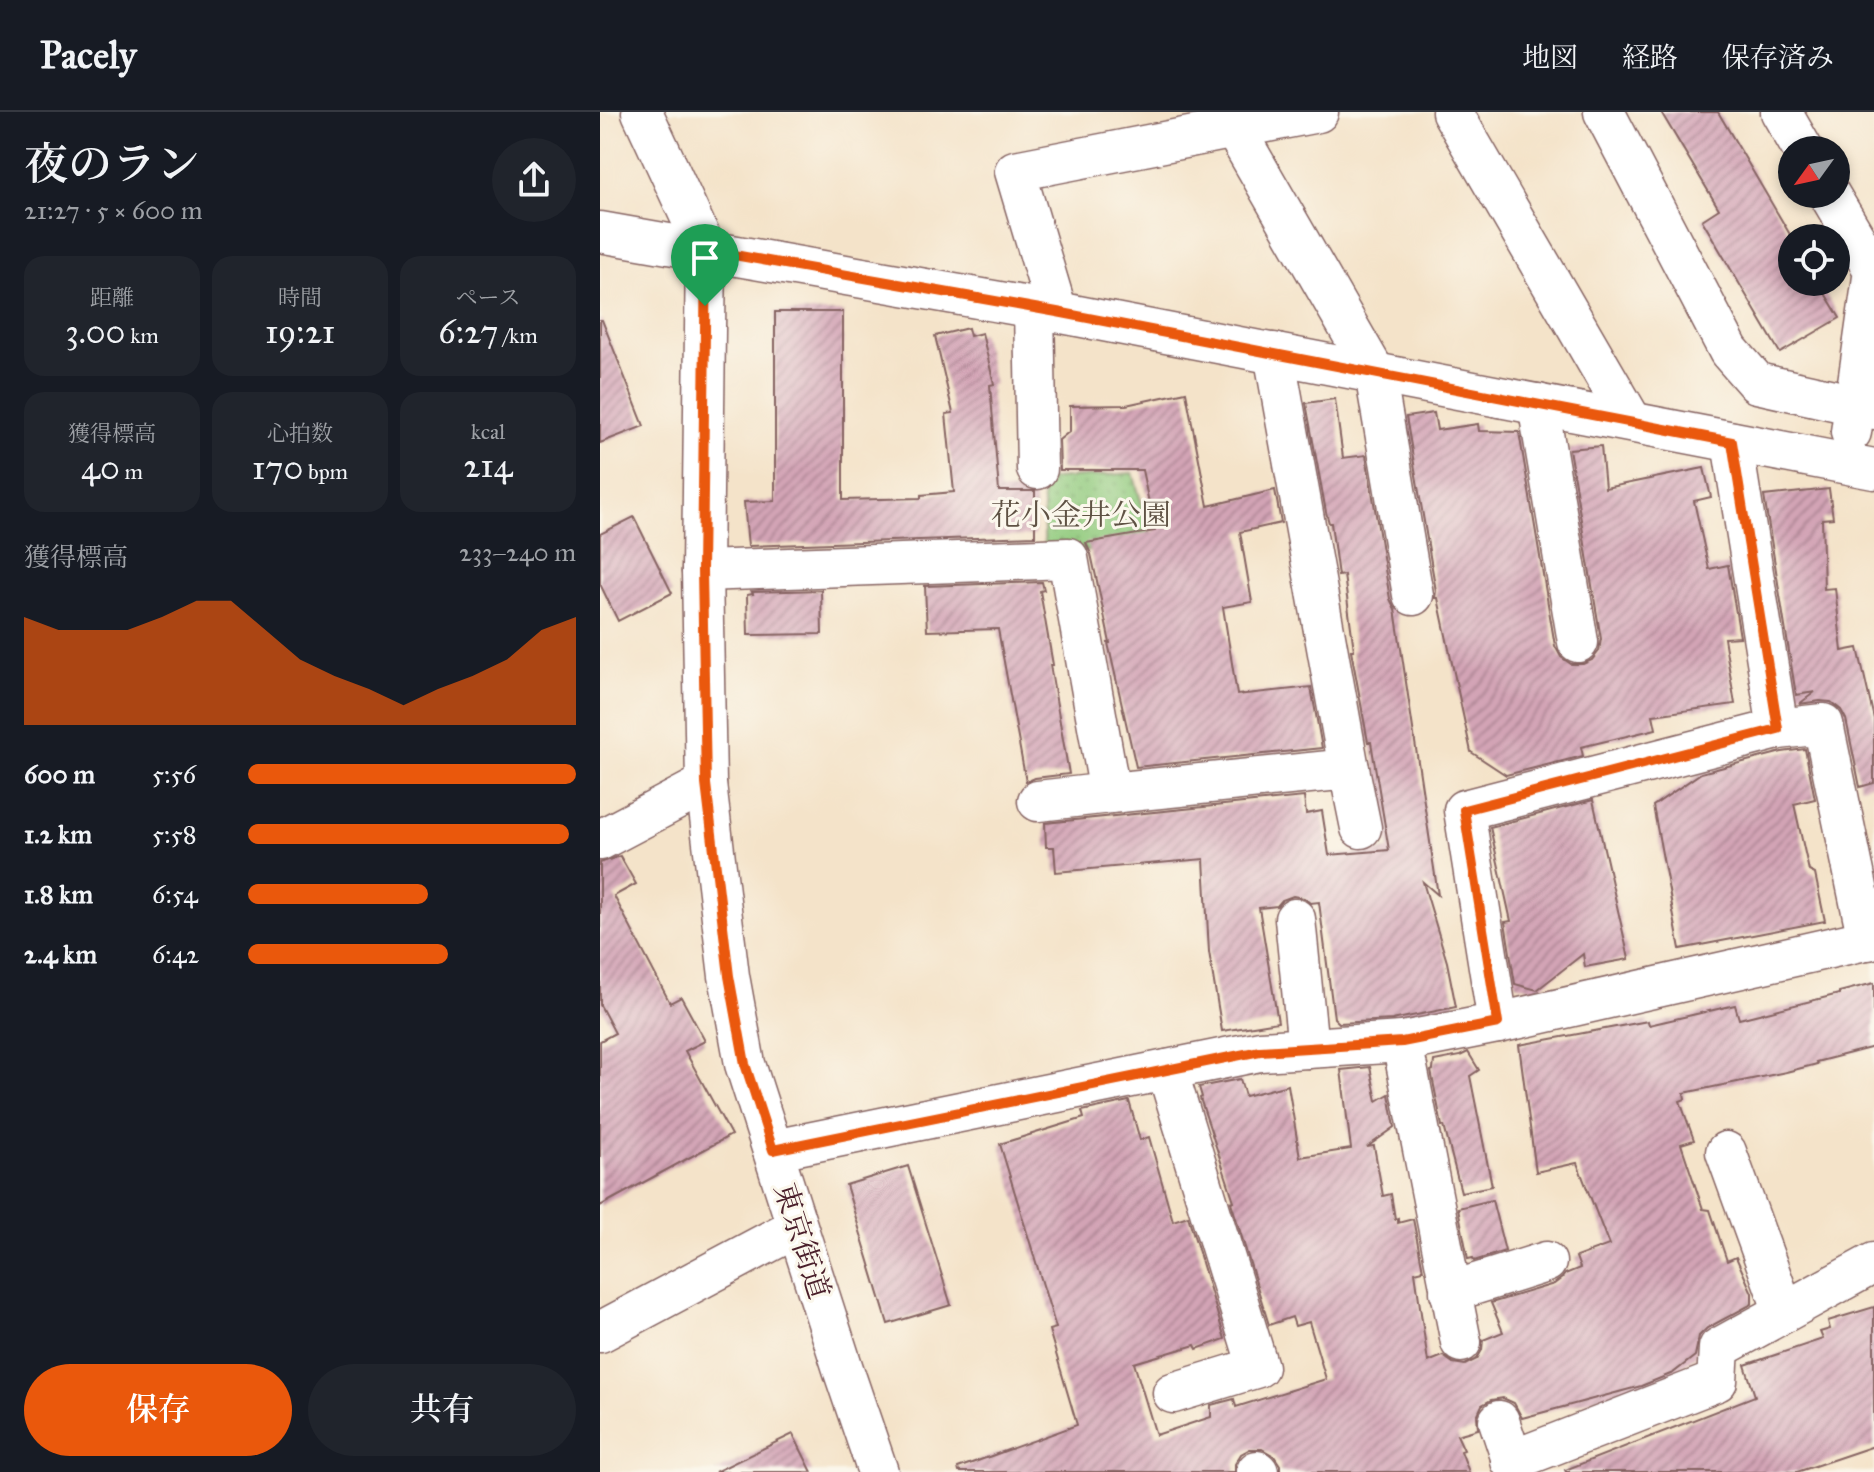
<!DOCTYPE html>
<html lang="ja">
<meta charset="utf-8">
<style>
:root{--surface:#171b24;--page:#20242c;--text:#f1f3f6;--muted:#9ea1a6;--line:#363941;--accent:#ea580c}
body{margin:0;font-family:"IM FELL Great Primer","Noto Serif JP",serif;background:var(--page);color:var(--text);height:100vh;display:flex;flex-direction:column;font-size:30px;white-space:nowrap}
*{box-sizing:border-box;margin:0}
p{font-size:26px;color:var(--muted)}
.icon{flex:none;width:44px;height:44px;fill:none;stroke:currentColor;stroke-width:2;stroke-linecap:round;stroke-linejoin:round}
.map{position:relative;flex:1;overflow:hidden}
.side{display:flex;flex-direction:column;background:var(--surface);width:600px}
.side>*{flex:none}
.needle{width:52px;rotate:237deg}
.fabs{position:absolute;left:1178px;top:24px;display:grid;gap:16px}
.fabs a{display:grid;place-items:center;width:72px;height:72px;border-radius:50%;background:var(--surface);box-shadow:0 4px 12px #0003;font-size:40px}
.pin{position:absolute;display:grid;place-items:center;width:68px;height:68px;color:#fff;margin:-82px -34px;border-radius:50% 50% 50% 0;rotate:-45deg;box-shadow:0 0 8px #0007}
.pin .icon{rotate:45deg}
.round{display:grid;place-items:center;flex:none;width:84px;height:84px;border-radius:42px;background:var(--page)}
.summary{display:flex;align-items:center;justify-content:space-between;height:136px;padding:0 24px}
h1{font-size:44px;font-weight:600;line-height:60px}
.figures{display:grid;grid-template-columns:repeat(3,1fr);gap:12px;height:136px;padding:8px 24px}
.figures div{display:grid;align-content:center;border-radius:20px;background:var(--page);text-align:center}
.figures b{font-size:34px;font-weight:600}
.figures small{font-size:22px;font-weight:400}
.figures p{font-size:22px}
.chart{height:224px;padding:16px 24px}
.chart p{display:flex;justify-content:space-between}
.chart svg{width:100%;height:144px;margin-top:8px;fill:var(--accent);opacity:.7}
.cta{display:flex;gap:16px;margin-top:auto;padding:16px 24px}
.cta a{flex:1;height:92px;border-radius:48px;background:var(--accent);color:#fff;font-size:32px;font-weight:600;line-height:92px;text-align:center}
.cta a+a{background:var(--page);color:var(--text)}
ul{padding:0 24px;list-style:none;font-size:26px}
li{display:grid;grid-template-columns:128px 96px 1fr;align-items:center;height:60px}
li i{height:20px;border-radius:10px;background:var(--accent)}
header{display:flex;align-items:center;gap:48px;box-sizing:border-box;height:112px;padding:0 40px;background:var(--surface);border-bottom:2px solid var(--line)}
header strong{font-size:38px}
nav{display:flex;gap:44px;margin-inline-start:auto;font-size:28px}
main{display:flex;flex:1;min-height:0}
.map>svg:first-child{display:block}
.park{fill:url(#park-dots);stroke:#6d7454;stroke-width:2}
.building{fill:url(#building-hatch)}
.lines{fill:none;stroke-linecap:round;stroke-linejoin:round}
.minor-casing{stroke:#866462;stroke-width:43}
.minor{stroke:#fff;stroke-width:40}
.route-casing{stroke:#fff;stroke-width:16}
.route{stroke:#ea580c;stroke-width:10}
.labels{text-anchor:middle;dominant-baseline:central;stroke-width:6;stroke-linejoin:round;paint-order:stroke}
.park-label{font-size:30px;fill:#5f5244;stroke:#fbf7ec}
.street-label{font-size:30px;fill:#4a1f2b;stroke:#fbf7ec}
</style>
<header>
<strong>Pacely</strong>
<nav><a>地図</a><a>経路</a><a>保存済み</a></nav>
</header>
<main>
<section class="side">
<div class="summary"><div><h1>夜のラン</h1><p>21:27 · 5 × 600 m</p></div><a class="round"><svg class="icon" aria-label="share" viewBox="0 0 24 24"><path d="M12 15V3M7 8l5-5 5 5M5 13v7h14v-7"/></svg></a></div>
<div class="figures">
<div><p>距離</p><b>3.00<small> km</small></b></div>
<div><p>時間</p><b>19:21</b></div>
<div><p>ペース</p><b>6:27<small> /km</small></b></div>
</div>
<div class="figures">
<div><p>獲得標高</p><b>40<small> m</small></b></div>
<div><p>心拍数</p><b>170<small> bpm</small></b></div>
<div><p>kcal</p><b>214</b></div>
</div>
<div class="chart"><p><span>獲得標高</span>233–240 m</p>
<svg viewBox="0 0 160 44" preserveAspectRatio="none"><path d="M0 44V11L10 15L20 15L30 15L40 11L50 6L60 6L70 15L80 24L90 29L100 33L110 38L120 33L130 29L140 24L150 15L160 11V44z"/></svg>
</div>
<ul>
<li><b>600 m</b>5:56<i style="width:100%"></i></li>
<li><b>1.2 km</b>5:58<i style="width:98%"></i></li>
<li><b>1.8 km</b>6:54<i style="width:55%"></i></li>
<li><b>2.4 km</b>6:42<i style="width:61%"></i></li>
</ul>
<div class="cta"><a>保存</a><a>共有</a></div>
</section>
<div class="map">
<svg width="1274" height="1360" viewBox="0 0 1274 1360">
<defs>
<pattern id="park-dots" width="8" height="8" patternUnits="userSpaceOnUse" patternTransform="scale(2)"><rect width="8" height="8" fill="#90ca7d"/><path d="M2 2h.1M6 6h.1" fill="none" stroke="#7ead6c" stroke-width="1.8" stroke-linecap="round"/></pattern>
<pattern id="building-hatch" width="6" height="6" patternUnits="userSpaceOnUse" patternTransform="scale(2)"><rect width="6" height="6" fill="#d3a4b6"/><path d="M-1 1l2-2M0 6l6-6M5 7l2-2" fill="none" stroke="#ad8594"/></pattern>
</defs>
<rect width="100%" height="100%" fill="#fbf7ec"/>
<filter id="ink" filterUnits="userSpaceOnUse"><feTurbulence type="fractalNoise" baseFrequency=".0125" numOctaves="2"/><feDisplacementMap in="SourceGraphic" scale="16" xChannelSelector="R" yChannelSelector="G"/><feConvolveMatrix kernelMatrix="1 2 1 2 8 2 1 2 1" color-interpolation-filters="sRGB"/></filter>
<filter id="wash" filterUnits="userSpaceOnUse"><feTurbulence type="fractalNoise" baseFrequency=".006" numOctaves="4" result="noise"/><feDisplacementMap in="SourceGraphic" scale="32" xChannelSelector="R" yChannelSelector="G"/><feGaussianBlur stdDeviation="1.8" result="paint"/><feColorMatrix in="noise" values="0 0 0 0 0 0 0 0 0 0 0 0 0 0 0 0 0 1.4 0 .05"/><feComposite in="paint" operator="in"/></filter>
<g filter="url(#wash)">
<rect width="100%" height="100%" fill="#f4e3c9"/>
<!-- park -->
<polygon class="park" points="533,361 552,428 445,446 442,368"/>
<g id="blocks">
<!-- building -->
<g class="building">
<polygon points="1061,0 1118,0 1192,126 1192,170 1218,170 1240,206 1180,241 1102,108 1119,97"/>
<polygon points="175,200 243,200 243,388 321,386 321,383 354,380 346,302 353,301 335,224 368,216 370,224 382,221 394,272 390,273 399,379 435,379 435,424 148,434 144,390 175,389"/>
<polygon points="0,208 2,208 44,314 0,331"/>
<polygon points="586,280 608,394 675,378 681,411 640,420 652,490 623,495 637,583 711,575 722,636 536,655 508,531 510,531 497,469 491,442 486,431 555,419 542,358 460,358 459,328 470,319 470,294 526,293"/>
<polygon points="735,287 743,346 766,343 790,487 795,497 838,783 823,770 847,850 856,895 792,908 739,911 734,906 719,790 710,791 704,786 693,784 682,788 677,794 659,796 678,910 622,919 609,840 604,747 456,760 454,735 446,735 445,711 704,685 706,702 722,699 729,743 789,738 771,630 768,630 751,538 754,538 744,463 738,464 731,411 729,411 726,400 706,291"/>
<polygon points="834,301 837,318 878,312 879,319 919,320 955,534 961,545 971,552 983,552 992,548 999,539 1001,527 969,337 1001,334 1005,376 1104,356 1111,385 1094,389 1109,457 1128,453 1140,525 1124,526 1135,592 1053,603 1056,617 981,635 983,644 906,663 871,640 838,486 835,486 836,479 806,305"/>
<polygon points="1229,377 1233,406 1222,407 1224,477 1235,476 1242,539 1258,536 1274,607 1274,671 1260,675 1246,607 1241,598 1231,590 1220,589 1199,592 1215,580 1196,583 1164,384"/>
<polygon points="34,405 72,481 18,509 0,472 0,422"/>
<polygon points="442,470 444,478 440,479 453,553 450,553 469,662 435,666 426,670 398,517 327,519 325,474"/>
<polygon points="221,478 222,522 148,523 147,483 153,482 152,480"/>
<polygon points="1205,637 1215,687 1194,692 1209,759 1215,762 1225,809 1080,837 1053,694 1101,661 1182,640"/>
<polygon points="993,688 1029,847 985,855 983,842 937,878 915,872 905,810 911,809 890,715"/>
<polygon points="20,744 36,772 14,784 70,891 81,885 105,929 85,939 131,1023 0,1094 0,929 15,921 0,893 0,751"/>
<polygon points="1274,871 1274,935 1216,950 1217,952 1186,960 1084,981 1085,987 1080,989 1094,1028 1081,1032 1103,1097 1110,1098 1127,1149 1136,1145 1152,1181 1152,1192 1107,1216 1099,1224 1095,1244 1073,1261 1041,1274 922,1306 914,1291 903,1286 891,1288 882,1293 877,1304 878,1317 857,1323 864,1338 861,1339 869,1360 680,1360 680,1353 674,1344 662,1337 650,1337 641,1342 635,1352 635,1360 359,1360 358,1356 477,1313 449,1218 456,1216 400,1032 484,1006 482,999 529,989 540,1028 549,1025 573,1109 588,1104 625,1227 597,1237 595,1233 534,1251 556,1323 611,1305 611,1293 634,1287 636,1295 726,1267 709,1210 695,1214 692,1205 669,1213 631,1090 634,1089 600,986 602,985 599,975 640,967 645,984 688,973 700,1045 751,1037 741,958 770,955 777,989 789,982 795,1015 767,1035 774,1034 783,1084 791,1082 795,1107 798,1106 798,1111 813,1107 823,1158 815,1160 828,1250 843,1244 853,1251 865,1253 877,1247 882,1238 883,1228 903,1220 891,1191 954,1172 962,1166 965,1162 980,1156 976,1145 1009,1133 977,1051 936,1060 919,933 1048,909 1049,913 1135,893 1139,907 1239,882 1239,880"/>
<polygon points="868,940 879,958 870,964 892,1074 861,1080 844,1014 842,1014 831,959 833,958 834,949 860,944"/>
<polygon points="308,1054 351,1193 288,1212 246,1073"/>
<polygon points="892,1088 905,1139 874,1149 873,1146 868,1147 858,1096"/>
<polygon points="1274,1195 1274,1334 1197,1360 966,1360 965,1358 1155,1284 1145,1253 1223,1227 1220,1220 1230,1217 1228,1209"/>
<polygon points="193,1322 212,1360 115,1360"/>
</g>
</g>
</g>
<g filter="url(#ink)">
<use href="#blocks" fill-opacity="0" stroke="#866462" stroke-width="2"/>
<g class="lines">
<!-- minor casing -->
<g class="minor-casing">
<g id="minor">
<polyline points="42,0 106,138 102,459 106,672 129,864 145,952 243,1257 278,1360"/>
<polyline points="852,0 1032,310"/>
<polyline points="1004,0 1129,239 1157,271 1274,297"/>
<polyline points="1181,0 1203,38"/>
<polyline points="634,16 775,261 813,483"/>
<polyline points="1229,82 1274,158"/>
<polyline points="0,120 457,200 1274,357"/>
<polyline points="434,196 437,357"/>
<polyline points="457,200 415,59 718,0"/>
<polyline points="938,292 978,530"/>
<polyline points="1251,320 1274,158"/>
<polyline points="1132,330 1178,617"/>
<polyline points="102,459 468,446 510,681 749,657 674,241"/>
<polyline points="749,657 761,716"/>
<polyline points="438,689 510,681"/>
<polyline points="0,728 106,672"/>
<polyline points="695,807 708,936"/>
<polyline points="898,911 864,698 1178,617 1223,612 1268,828"/>
<polyline points="802,930 861,1230"/>
<polyline points="567,958 658,1255 573,1281"/>
<polyline points="173,1038 660,939 802,930 898,911 1274,826"/>
<polyline points="1126,1040 1184,1200"/>
<polyline points="850,1180 946,1150"/>
<polyline points="0,1220 197,1115"/>
<polyline points="899,1309 916,1360"/>
<polyline points="911,1349 1117,1269 1119,1236 1274,1151"/>
<polyline points="657,1359 658,1360"/>
</g>
</g>
<!-- minor -->
<use href="#minor" class="minor"/>
</g>
</g>
<g class="lines" filter="url(#ink)">
<!-- route casing -->
<g class="route-casing">
<polygon id="route" points="106,138 457,200 1132,330 1178,617 864,698 898,911 802,930 660,939 173,1038 145,952 129,864 106,672 102,459"/>
</g>
<!-- route -->
<use href="#route" class="route"/>
</g>
<g class="labels">
<!-- park labels -->
<g class="park-label">
<text x="481" y="403">花小金井公園</text>
</g>
<!-- street labels -->
<g class="street-label">
<text transform="translate(202 1129) rotate(72)">東京街道</text>
</g>
</g>
</svg>
<div class="fabs">
<a><svg class="needle" viewBox="-14 -14 28 28"><path d="M0-13l5 13h-10z" fill="#e53935"/><path d="M0 13l5-13h-10z" fill="#9ea1a6"/></svg></a>
<a><svg class="icon" aria-label="locate" viewBox="0 0 24 24"><circle cx="12" cy="12" r="6"/><path d="M12 2v4M12 18v4M2 12h4M18 12h4"/></svg></a>
</div>
<div class="pin" style="left:105px;top:194px;background:#1e9e55"><svg class="icon" aria-label="arrive" viewBox="0 0 24 24"><path d="M6 21V4h12l-3 4 3 4H6"/></svg></div>
</div>
</main>
